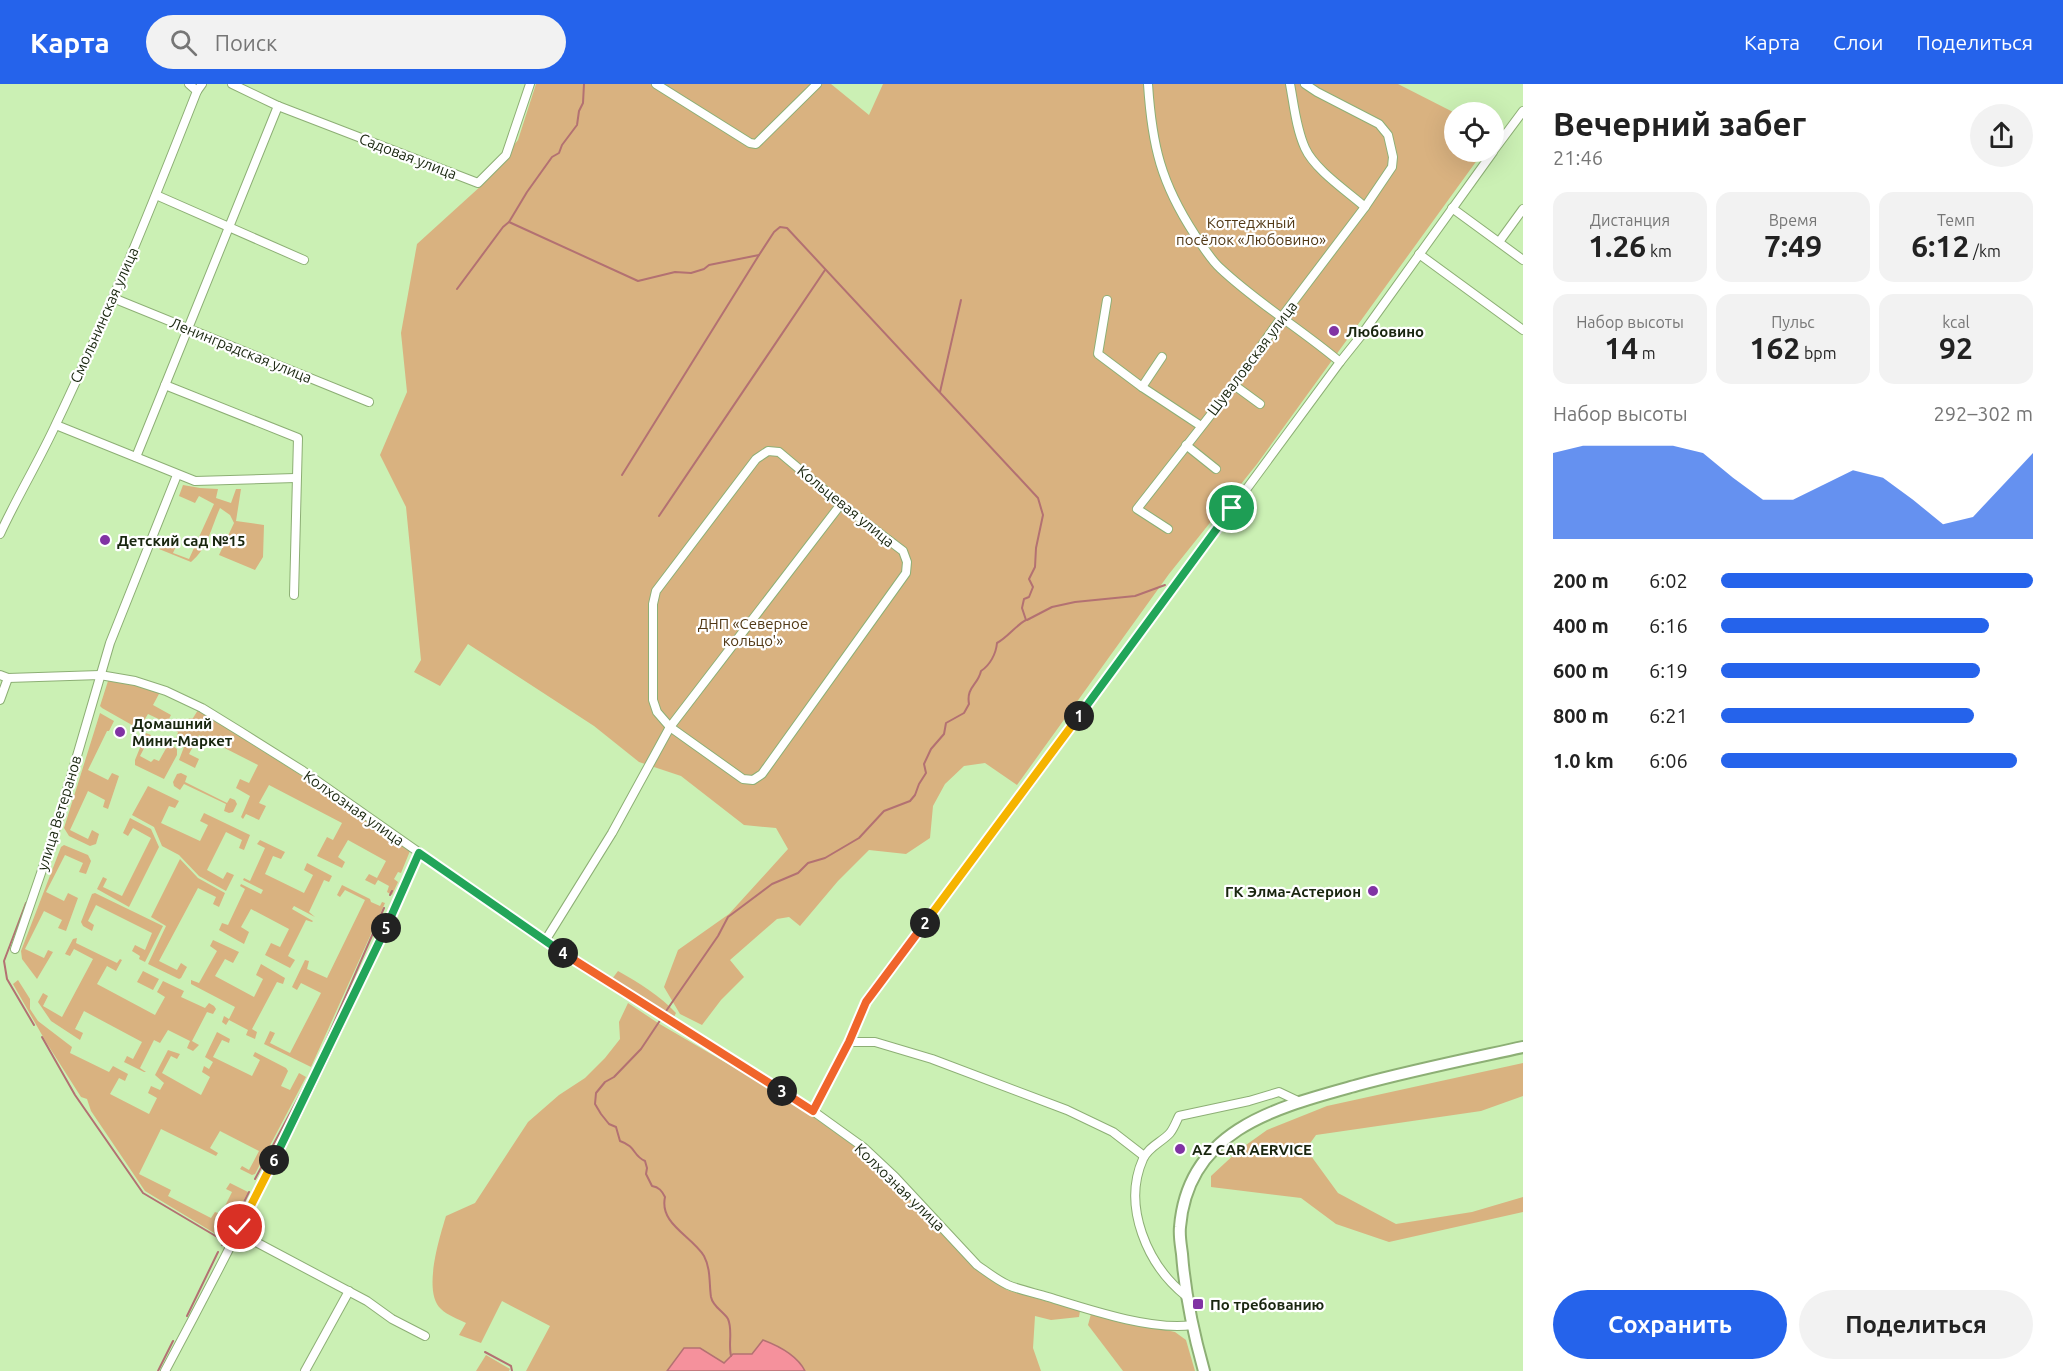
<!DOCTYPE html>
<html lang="ru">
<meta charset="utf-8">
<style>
:root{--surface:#fff;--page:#f2f2f2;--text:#222;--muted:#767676;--accent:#2563eb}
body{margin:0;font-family:Ubuntu,sans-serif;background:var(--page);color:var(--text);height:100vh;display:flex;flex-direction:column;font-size:22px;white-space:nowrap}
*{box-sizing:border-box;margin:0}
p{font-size:20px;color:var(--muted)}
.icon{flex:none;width:33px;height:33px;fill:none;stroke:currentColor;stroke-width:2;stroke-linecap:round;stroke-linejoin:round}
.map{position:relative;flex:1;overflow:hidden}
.drawer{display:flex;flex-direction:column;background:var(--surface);width:540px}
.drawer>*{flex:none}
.controls{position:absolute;left:1444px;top:18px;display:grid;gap:12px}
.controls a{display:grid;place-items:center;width:60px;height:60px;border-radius:50%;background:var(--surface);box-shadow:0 6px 24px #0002;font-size:30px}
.pin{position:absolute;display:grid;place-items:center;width:51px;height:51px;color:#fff;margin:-26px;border:3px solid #fff;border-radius:50%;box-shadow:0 2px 6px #0007}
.km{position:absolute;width:30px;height:30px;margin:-15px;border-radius:50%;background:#222;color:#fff;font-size:16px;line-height:30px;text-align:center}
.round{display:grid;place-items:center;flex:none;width:63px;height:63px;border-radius:32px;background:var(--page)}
.head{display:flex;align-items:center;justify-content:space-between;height:102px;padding:0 30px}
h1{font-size:33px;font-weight:700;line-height:45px}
.stats{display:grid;grid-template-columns:repeat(3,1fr);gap:9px;height:102px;padding:6px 30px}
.stats div{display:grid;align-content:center;border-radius:15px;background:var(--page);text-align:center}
.stats b{font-size:30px;font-weight:700}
.stats small{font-size:16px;font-weight:400}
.stats p{font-size:16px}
.chart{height:168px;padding:12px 30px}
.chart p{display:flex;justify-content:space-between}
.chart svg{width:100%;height:108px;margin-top:6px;fill:var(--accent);opacity:.7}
.cta{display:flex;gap:12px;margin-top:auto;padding:12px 30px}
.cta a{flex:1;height:69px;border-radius:36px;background:var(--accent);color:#fff;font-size:24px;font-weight:700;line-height:69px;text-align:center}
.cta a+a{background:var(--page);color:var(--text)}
ul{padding:0 30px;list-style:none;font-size:20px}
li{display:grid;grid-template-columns:96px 72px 1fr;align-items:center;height:45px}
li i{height:15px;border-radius:8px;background:var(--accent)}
header{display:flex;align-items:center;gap:36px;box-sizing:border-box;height:84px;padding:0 30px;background:var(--accent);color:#fff}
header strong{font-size:28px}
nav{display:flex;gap:33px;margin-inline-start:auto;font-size:21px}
.search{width:420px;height:54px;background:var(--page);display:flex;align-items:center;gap:15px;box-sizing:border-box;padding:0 21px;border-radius:33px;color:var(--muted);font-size:22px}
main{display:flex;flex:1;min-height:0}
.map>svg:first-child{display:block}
.green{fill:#d9b280}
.water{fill:#f5919c;stroke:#b37172;stroke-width:1.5}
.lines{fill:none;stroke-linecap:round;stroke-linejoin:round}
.stream{stroke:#b37172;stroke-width:2}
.minor-casing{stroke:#8daf75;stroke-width:10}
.secondary-casing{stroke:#8daf75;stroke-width:14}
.minor{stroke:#fff;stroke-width:8}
.secondary{stroke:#fff;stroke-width:10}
.split-1-casing{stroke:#fff;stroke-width:12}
.split-2-casing{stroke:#fff;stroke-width:12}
.split-3-casing{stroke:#fff;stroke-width:12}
.split-4-casing{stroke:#fff;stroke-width:12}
.split-5-casing{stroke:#fff;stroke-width:12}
.split-6-casing{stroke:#fff;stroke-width:12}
.split-7-casing{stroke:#fff;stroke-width:12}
.split-1{stroke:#22a559;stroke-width:8}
.split-2{stroke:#f5b400;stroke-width:8}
.split-3{stroke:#f0652b;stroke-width:8}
.split-4{stroke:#f0652b;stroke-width:8}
.split-5{stroke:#22a559;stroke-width:8}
.split-6{stroke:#22a559;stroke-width:8}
.split-7{stroke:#f5b400;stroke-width:8}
.poi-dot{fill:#8133a4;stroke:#fff;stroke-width:2}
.labels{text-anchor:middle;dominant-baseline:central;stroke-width:4.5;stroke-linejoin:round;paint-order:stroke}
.street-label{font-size:15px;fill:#19260f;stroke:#fff}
.park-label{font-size:15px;fill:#513815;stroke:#fff}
.poi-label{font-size:15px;font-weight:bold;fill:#19260f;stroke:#fff;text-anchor:start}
</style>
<header>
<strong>Карта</strong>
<div class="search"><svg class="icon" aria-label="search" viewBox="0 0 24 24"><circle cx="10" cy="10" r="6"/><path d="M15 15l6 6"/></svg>Поиск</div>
<nav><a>Карта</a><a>Слои</a><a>Поделиться</a></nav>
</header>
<main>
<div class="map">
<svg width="1523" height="1287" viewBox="0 0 1523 1287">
<rect width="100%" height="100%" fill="#cbf0b4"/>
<!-- green -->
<g class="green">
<polygon points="536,0 831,0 869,31 883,0 1398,0 1455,29 1455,68 1483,68 1257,380 1169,490 1017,701 985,679 964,682 945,700 933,722 930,754 906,770 869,766 838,797 800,842 789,833 777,835 730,876 744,893 721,916 702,941 680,930 664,903 678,866 729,830 788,765 776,744 744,741 681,692 639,678 594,642 468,560 440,602 414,588 421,576 406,423 380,371 407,308 401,249 417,160 482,101 518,56"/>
<path d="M 183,401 L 200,404 L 218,405 L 216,414 L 231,419 L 236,405 L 241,405 L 236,437 L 264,441 L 263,473 L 255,486 L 219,471 L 234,439 L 230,431 L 220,424 C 211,444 208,464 191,478 L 159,465 L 163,454 L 177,460 L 173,469 L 189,475 L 214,420 L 199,412 L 195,419 L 179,412 Z"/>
<polygon points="108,597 133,600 160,608 153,621 171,631 167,639 148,630 139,645 102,624 100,622"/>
<polygon points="198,626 299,690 410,767 401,789 398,788 394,795 398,798 392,811 387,808 389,802 378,796 375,801 365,796 369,790 377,794 386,777 348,756 338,773 345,778 342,784 317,772 327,753 333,756 342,739 269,701 259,719 266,722 259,736 246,730 243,735 241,733 250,712 236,704 240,695 249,699 258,681 199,651 189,670 199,675 195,684 179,676 184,663 175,658 181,650 176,655 178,648 170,644 172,638 193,634"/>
<polygon points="100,629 114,637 109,647 107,647 88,686 108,696 112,689 119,692 108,725 103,723 105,716 88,707 70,746 88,755 92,746 99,750 96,760 90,762 69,752 64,744"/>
<polygon points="146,649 151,651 140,672 151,678 154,675 159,677 169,659 177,665 177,671 164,695 135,681 135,676"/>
<polygon points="181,689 187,692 185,698 227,719 230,714 235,716 237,720 233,728 229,729 224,727 226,720 184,700 180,706 174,702 173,698 177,690"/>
<polygon points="148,702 179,717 175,724 169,722 161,739 200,757 208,741 200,737 204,729 250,751 244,766 239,764 242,756 226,748 207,786 223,795 227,788 234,791 226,807 199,792 179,771 162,762 154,743 132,731"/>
<polygon points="130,734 151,745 159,763 129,823 97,805 103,793 107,795 103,803 122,812 151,754 133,744 128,752 123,749"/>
<polygon points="260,756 285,768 281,775 273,772 265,790 304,809 313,791 304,786 307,779 332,792 329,798 324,796 309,828 315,833 294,822 292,825 313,837 312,838 306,836 288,872 295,876 290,884 265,871 271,859 280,863 289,845 251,825 241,843 249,848 244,860 219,846 222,839 228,841 245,805 240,802 241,800 261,810 263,806 243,796 244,794 250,797 265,764 257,760"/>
<polygon points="64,761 88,771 91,777 86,790 79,788 83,779 65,771 46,808 64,817 68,809 78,814 66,847 58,844 62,836 44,827 25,865 44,874 48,866 53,868 37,895 22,875 21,867 61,763"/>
<polygon points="180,775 198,794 225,809 219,823 213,820 216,813 198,804 159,877 177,886 181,879 187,883 181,894 179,895 148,880 166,842 151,833"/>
<polygon points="342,801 370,815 371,818 380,822 382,818 385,819 311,983 264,960 270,947 275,949 270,959 290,969 321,909 301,899 297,906 292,903 305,876 309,877 307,885 327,894 365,816 345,806 340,813 337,811"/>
<polygon points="95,809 163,842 145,878 139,875 140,872 132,867 135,861 145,866 152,849 96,821 88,837 94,841 92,847 83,842 81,838 92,810"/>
<polygon points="77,854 76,859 117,879 120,875 122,876 116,887 107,882 97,900 155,931 165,913 157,908 163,897 184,907 181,913 205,924 209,919 214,922 216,925 213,930 207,928 192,957 199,961 193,967 187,964 190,957 168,946 160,959 154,956 140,984 146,988 144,988 124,978 127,972 133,975 142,958 84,927 75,945 83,949 80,956 51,937 38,918 43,909 48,912 43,922 62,933 93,875 74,865 70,872 65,870 73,855"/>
<polygon points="213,856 239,868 233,879 225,875 215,892 254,913 263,895 256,891 261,880 285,894 283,900 277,898 252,945 257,948 255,955 246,951 248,946 229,936 226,941 222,938 224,932 229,935 235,923 191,900 191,896 199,899 217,867 210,862"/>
<polygon points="143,887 159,895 153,906 137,898"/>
<path d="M 618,887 C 639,899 659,911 676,929 L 673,935 L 612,895 Z"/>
<polygon points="18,896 30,915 30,925 38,937 72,963 70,969 109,988 113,982 128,990 125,997 119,994 110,1010 149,1030 157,1014 148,1009 151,1002 160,1006 164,999 155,991 168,966 180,970 177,975 171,972 162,989 201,1011 210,993 202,988 204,982 209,985 213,978 205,973 217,948 230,955 229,959 222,956 213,973 252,992 260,976 253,972 255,968 286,984 288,987 281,1002 290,1006 299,989 306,993 255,1090 252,1091 240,1085 242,1082 249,1086 259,1067 220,1047 210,1064 218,1069 216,1072 161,1045 139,1090 171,1106 168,1112 211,1134 215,1128 221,1130 232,1108 226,1105 230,1099 248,1108 224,1155 145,1107 91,1027 87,1015 81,1013 46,958 13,900"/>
<path d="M 628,919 L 658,939 L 783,1012 L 859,1065 L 894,1097 L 979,1188 L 1007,1206 L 1080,1227 L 1079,1233 L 1051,1236 L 1035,1232 L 1033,1264 L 1041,1287 L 526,1287 L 550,1242 L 502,1217 L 481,1259 L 459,1251 L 466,1239 C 458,1235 447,1231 441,1225 C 422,1208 440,1152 446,1132 L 475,1119 L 528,1038 L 559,1011 L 585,994 L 605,974 L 620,955 L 619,938 Z"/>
<polygon points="1523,979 1523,1012 1481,1027 1316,1051 1306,1065 1338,1109 1396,1140 1472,1128 1523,1113 1523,1128 1389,1158 1336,1140 1301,1114 1211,1103 1211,1092 1239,1066 1267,1046 1327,1022"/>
<polygon points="1091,1230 1175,1248 1186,1256 1195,1287 1123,1287 1088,1241"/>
<polygon points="486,1271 510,1285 509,1287 476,1287"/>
</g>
<!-- water -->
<path class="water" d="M 763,1256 C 779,1262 797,1271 805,1287 L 667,1287 L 684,1264 L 700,1264 L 724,1279 L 733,1270 L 752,1270 Z"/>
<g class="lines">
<!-- stream -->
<g class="stream">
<polyline points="509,138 527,108 552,73 559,69 562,61 577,41 579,27 583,19 584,0"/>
<polyline points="457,205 503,143 509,138 638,197 675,188 691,189 704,185 709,181 759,171"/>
<polyline points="940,308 961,216"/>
<path d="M 622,391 L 759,171 L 774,148 L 780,143 L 787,144 L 1038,414 L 1043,431 L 1036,464 L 1035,483 L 1029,495 L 1033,503 L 1029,513 L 1024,515 L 1022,524 L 1026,536 C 1015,542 1008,553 997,559 C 996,570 990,581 981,587 C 978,601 966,603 969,620 L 964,629 L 946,639 L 944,650 L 931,665 L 924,680 L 926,689 L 919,700 L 915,711 L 910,717 L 884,727 L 859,754 L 825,774 L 808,779 L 798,789 L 772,800 L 728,833 L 718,852 L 664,930"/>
<polyline points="659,432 825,186"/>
<polyline points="1027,536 1052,523 1075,518 1135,512 1165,501"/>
<polyline points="390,811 392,807"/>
<polyline points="26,819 4,877 7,895 34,941"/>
<path d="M 661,935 L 641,965 L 614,993 L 605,998 L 596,1009 L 595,1020 L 601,1030 L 609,1040 L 616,1043 L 620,1057 C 637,1063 632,1071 645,1077 L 647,1084 L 646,1090 L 652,1102 C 659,1103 662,1107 665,1113 C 659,1140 692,1152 704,1172 C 711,1185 709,1200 711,1213 C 713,1223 723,1227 728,1235 C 733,1246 728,1260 731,1272"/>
<polyline points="42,953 75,1011 143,1109 224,1157"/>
<polyline points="316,980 384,824"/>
<polyline points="255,1095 311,990"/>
<polyline points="235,1136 249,1108"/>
<polyline points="222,1161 231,1144"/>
<polyline points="187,1232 218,1168"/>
<polyline points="485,1268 511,1282 512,1287"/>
<polyline points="158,1287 173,1257"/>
</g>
<!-- minor casing -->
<g class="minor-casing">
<g id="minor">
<polyline points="189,0 197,7"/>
<polyline points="232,0 278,22 478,99 506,71 530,0"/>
<polyline points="656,0 750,59 756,60 817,0"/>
<path d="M 1148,0 C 1152,62 1161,99 1195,151 C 1203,162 1210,175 1220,184 C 1257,219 1301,245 1340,278"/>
<path d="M 1290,0 C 1294,21 1296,44 1305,64 C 1315,86 1347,107 1365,123"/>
<polyline points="1494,66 1523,27"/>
<polyline points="156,111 304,176"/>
<polyline points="1452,124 1523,176"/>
<polyline points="1499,158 1523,125"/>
<polyline points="1419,170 1523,246"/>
<polyline points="113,214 369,318"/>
<polyline points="1107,216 1098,270 1142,303 1201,342"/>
<polyline points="165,301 298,354 294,511"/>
<polyline points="1234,301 1260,320"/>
<polyline points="1142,303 1162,273"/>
<polyline points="56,341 195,397 295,394"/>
<polyline points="1186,361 1216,385"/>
<polygon points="768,367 779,368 841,420 903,467 907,478 906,489 762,690 753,696 743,695 670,643 657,628 653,616 653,520 656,507 756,375"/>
<polyline points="136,373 278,22"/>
<polyline points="1168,445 1137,425 1234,301 1281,234 1365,123 1392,83 1393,73 1388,51 1379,40 1317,8 1305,0"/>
<path d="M 0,450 C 17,413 39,377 56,340 C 108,231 153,119 197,7 L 202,0"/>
<path d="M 0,591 L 8,594 L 100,591 L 135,597 L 166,607 L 202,624 L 241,648 L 303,687 L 545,857 L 813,1027 L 863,1063 L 895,1093 L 977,1181 C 987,1188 997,1196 1008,1201 C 1020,1206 1035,1209 1048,1213 C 1087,1225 1152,1247 1192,1241"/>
<polyline points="0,616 8,594"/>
<polyline points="545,857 612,749 670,643 841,420"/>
<polyline points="15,865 53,754 110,559 177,391"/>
<polyline points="849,958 875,958 932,975 1067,1026 1113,1048 1144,1072"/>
<polyline points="813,1027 849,958 866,918 1025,706 1340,278 1360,253 1493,68"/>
<polyline points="237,1148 367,1217 392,1235 425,1252"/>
<path d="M 1186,1212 C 1147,1181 1122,1122 1143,1075 C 1148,1063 1162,1058 1170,1049 C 1174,1044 1176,1038 1179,1032 L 1249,1017 L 1279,1008 L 1298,1017"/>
<path d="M 165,1287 C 256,1117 341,945 419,769"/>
<polyline points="305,1287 349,1207"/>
</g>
</g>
<!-- secondary casing -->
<g class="secondary-casing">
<path id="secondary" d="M 1204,1287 C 1193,1248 1185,1210 1182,1170 C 1181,1162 1179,1152 1180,1143 C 1188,1044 1279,1023 1358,1001 C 1413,986 1468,975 1523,963"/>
</g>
<!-- minor -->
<use href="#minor" class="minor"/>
<!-- secondary -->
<use href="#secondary" class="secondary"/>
</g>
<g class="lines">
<!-- split-1 casing -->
<g class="split-1-casing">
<polyline id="split-1" points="1079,632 1232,424"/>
</g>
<!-- split-2 casing -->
<g class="split-2-casing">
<polyline id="split-2" points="925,839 1079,632"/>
</g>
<!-- split-3 casing -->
<g class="split-3-casing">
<polyline id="split-3" points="782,1007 813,1027 849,958 866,918 925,839"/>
</g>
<!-- split-4 casing -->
<g class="split-4-casing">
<polyline id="split-4" points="563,869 782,1007"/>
</g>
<!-- split-5 casing -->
<g class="split-5-casing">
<polyline id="split-5" points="386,844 419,769 563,869"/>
</g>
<!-- split-6 casing -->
<g class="split-6-casing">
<polyline id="split-6" points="274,1076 386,844"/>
</g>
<!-- split-7 casing -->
<g class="split-7-casing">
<polyline id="split-7" points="240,1143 274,1076"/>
</g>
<!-- split-1 -->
<use href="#split-1" class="split-1"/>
<!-- split-2 -->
<use href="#split-2" class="split-2"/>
<!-- split-3 -->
<use href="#split-3" class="split-3"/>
<!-- split-4 -->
<use href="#split-4" class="split-4"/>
<!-- split-5 -->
<use href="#split-5" class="split-5"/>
<!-- split-6 -->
<use href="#split-6" class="split-6"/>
<!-- split-7 -->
<use href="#split-7" class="split-7"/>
</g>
<!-- markers -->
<g class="poi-dot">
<circle cx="1334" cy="247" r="6"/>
<circle cx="105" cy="456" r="6"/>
<circle cx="120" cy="648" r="6"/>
<circle cx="1373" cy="807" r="6"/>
<circle cx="1180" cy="1065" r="6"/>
<rect x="1192" y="1214" width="12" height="12" rx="3"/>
</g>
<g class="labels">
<!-- street labels -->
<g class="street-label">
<text transform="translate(408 72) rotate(21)">Садовая улица</text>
<text transform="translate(104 231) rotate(-66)">Смольнинская улица</text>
<text transform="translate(241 266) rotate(22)">Ленинградская улица</text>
<text transform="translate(1252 274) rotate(-53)">Шуваловская улица</text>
<text transform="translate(846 422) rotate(39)">Кольцевая улица</text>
<text transform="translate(354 724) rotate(35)">Колхозная улица</text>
<text transform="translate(59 729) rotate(-73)">улица Ветеранов</text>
<text transform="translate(900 1103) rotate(44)">Колхозная улица</text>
</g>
<!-- park labels -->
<g class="park-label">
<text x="1251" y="138">Коттеджный<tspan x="1251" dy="17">посёлок «Любовино»</tspan></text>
<text x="753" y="539">ДНП «Северное<tspan x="753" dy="17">кольцо'»</tspan></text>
</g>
<!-- poi labels -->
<g class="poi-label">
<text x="1346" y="247">Любовино</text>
<text x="117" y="456">Детский сад №15</text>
<text x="132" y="639">Домашний<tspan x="132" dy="17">Мини-Маркет</tspan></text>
<text x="1361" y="807" text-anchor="end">ГК Элма-Астерион</text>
<text x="1192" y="1065">AZ CAR AERVICE</text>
<text x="1210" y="1220">По требованию</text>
</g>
</g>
</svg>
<div class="controls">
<a><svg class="icon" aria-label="locate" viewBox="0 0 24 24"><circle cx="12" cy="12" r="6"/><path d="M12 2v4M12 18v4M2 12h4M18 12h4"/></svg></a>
</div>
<div class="pin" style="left:1232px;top:424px;background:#1e9e55"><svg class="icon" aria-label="arrive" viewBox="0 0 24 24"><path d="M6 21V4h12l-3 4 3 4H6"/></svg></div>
<div class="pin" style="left:240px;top:1143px;background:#d93025"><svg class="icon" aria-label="check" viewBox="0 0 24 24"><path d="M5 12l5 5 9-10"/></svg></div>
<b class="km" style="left:1079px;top:632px">1</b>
<b class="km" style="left:925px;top:839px">2</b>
<b class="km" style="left:782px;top:1007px">3</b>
<b class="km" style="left:563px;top:869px">4</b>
<b class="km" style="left:386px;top:844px">5</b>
<b class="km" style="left:274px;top:1076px">6</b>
</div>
<section class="drawer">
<div class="head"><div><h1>Вечерний забег</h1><p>21:46</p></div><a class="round"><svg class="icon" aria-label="share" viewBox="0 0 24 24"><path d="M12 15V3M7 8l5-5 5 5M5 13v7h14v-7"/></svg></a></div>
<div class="stats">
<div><p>Дистанция</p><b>1.26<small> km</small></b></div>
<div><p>Время</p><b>7:49</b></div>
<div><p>Темп</p><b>6:12<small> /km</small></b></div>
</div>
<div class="stats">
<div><p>Набор высоты</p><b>14<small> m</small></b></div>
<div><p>Пульс</p><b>162<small> bpm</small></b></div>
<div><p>kcal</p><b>92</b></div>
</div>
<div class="chart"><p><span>Набор высоты</span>292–302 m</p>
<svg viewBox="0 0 160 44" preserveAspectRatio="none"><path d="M0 44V9L10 6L20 6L30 6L40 6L50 9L60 19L70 28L80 28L90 22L100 16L110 19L120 28L130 38L140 35L150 22L160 9V44z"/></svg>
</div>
<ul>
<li><b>200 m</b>6:02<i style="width:100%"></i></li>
<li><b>400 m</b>6:16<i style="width:86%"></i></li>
<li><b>600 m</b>6:19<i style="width:83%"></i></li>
<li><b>800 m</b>6:21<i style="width:81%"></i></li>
<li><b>1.0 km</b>6:06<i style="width:95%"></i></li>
</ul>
<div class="cta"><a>Сохранить</a><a>Поделиться</a></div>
</section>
</main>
